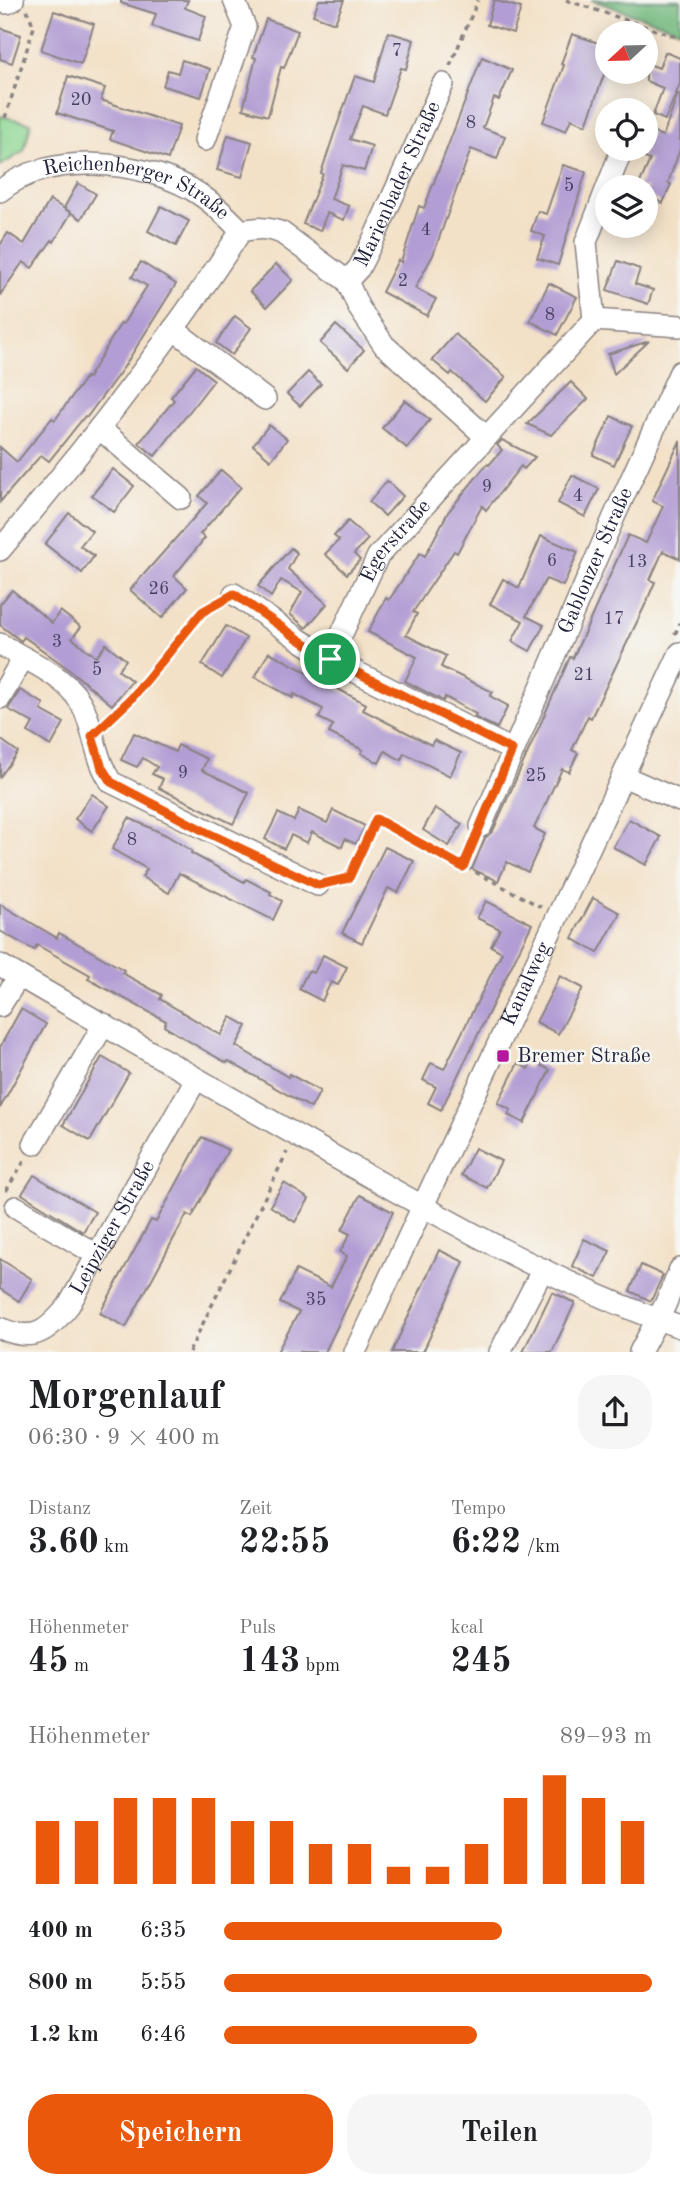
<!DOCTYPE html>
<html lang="de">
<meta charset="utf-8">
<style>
:root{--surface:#fff;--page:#f6f6f6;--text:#202124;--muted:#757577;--accent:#ea580c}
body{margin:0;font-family:"Old Standard TT",serif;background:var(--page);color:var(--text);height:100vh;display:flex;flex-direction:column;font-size:26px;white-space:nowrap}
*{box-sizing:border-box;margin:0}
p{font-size:23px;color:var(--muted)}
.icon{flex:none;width:38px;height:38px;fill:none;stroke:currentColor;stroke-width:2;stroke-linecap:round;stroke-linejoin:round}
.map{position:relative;height:1352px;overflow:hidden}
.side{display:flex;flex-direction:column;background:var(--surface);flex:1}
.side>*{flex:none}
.needle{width:46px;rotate:248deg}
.fabs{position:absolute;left:595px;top:21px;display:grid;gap:14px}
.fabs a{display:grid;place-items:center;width:63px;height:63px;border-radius:50%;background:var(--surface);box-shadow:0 4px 18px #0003;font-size:35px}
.pin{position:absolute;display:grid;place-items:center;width:60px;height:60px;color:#fff;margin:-30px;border:4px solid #fff;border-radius:50%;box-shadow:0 2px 7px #0007}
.round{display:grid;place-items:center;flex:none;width:74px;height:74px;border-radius:28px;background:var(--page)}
.overview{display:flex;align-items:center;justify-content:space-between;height:119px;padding:0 28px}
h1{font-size:38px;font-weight:700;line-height:52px}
.metrics{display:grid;grid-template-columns:repeat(3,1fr);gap:10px;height:119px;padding:7px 28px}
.metrics div{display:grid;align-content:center}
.metrics b{font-size:35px;font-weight:700}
.metrics small{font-size:19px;font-weight:400}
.metrics p{font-size:19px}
.chart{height:196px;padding:14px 28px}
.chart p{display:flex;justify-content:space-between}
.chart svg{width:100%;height:126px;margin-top:7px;stroke:var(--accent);stroke-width:6}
.action{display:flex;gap:14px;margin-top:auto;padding:14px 28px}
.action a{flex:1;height:80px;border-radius:28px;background:var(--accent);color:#fff;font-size:28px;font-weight:700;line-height:80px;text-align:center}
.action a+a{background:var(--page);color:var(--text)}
ul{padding:0 28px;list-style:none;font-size:23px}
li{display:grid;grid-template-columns:112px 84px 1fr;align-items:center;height:52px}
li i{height:18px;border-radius:9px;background:var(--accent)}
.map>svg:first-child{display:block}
.green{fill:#8cd692;stroke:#577c66;stroke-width:2}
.forest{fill:#71b77c;stroke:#4a6c5c;stroke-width:2}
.building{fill:#b29ed4}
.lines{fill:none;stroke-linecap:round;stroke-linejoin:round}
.minor-casing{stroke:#8a8281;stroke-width:24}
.path{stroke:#8a8281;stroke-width:3.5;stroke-dasharray:5 5;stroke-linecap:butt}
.minor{stroke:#fff;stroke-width:21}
.route-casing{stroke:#fff;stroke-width:14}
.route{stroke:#ea580c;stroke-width:9}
.poi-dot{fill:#b5179e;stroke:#f6f6f2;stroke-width:2.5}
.labels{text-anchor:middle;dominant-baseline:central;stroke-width:5;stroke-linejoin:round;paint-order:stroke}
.number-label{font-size:18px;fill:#464161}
.street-label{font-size:21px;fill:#22223b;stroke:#f6f6f2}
.poi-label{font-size:21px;fill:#22223b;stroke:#f6f6f2;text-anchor:start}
</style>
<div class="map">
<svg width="680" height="1352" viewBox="0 0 680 1352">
<rect width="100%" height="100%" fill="#f6f6f2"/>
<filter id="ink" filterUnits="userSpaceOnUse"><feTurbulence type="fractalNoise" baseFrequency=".0143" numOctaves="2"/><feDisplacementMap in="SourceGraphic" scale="14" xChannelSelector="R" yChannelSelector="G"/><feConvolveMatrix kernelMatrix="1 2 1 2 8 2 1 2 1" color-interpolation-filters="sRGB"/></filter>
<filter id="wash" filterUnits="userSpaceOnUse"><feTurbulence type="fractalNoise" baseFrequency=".00686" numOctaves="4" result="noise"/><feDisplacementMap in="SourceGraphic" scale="28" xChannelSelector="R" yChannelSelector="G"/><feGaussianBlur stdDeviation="1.57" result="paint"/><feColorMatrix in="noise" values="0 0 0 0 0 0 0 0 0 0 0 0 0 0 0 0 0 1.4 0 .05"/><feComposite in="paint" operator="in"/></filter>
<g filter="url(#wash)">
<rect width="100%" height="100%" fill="#f3e1c7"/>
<!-- green -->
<polygon class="green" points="0,116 31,123 24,151 0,166"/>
<!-- forest -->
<polygon class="forest" points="591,0 680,0 680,30 669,26"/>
<g id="blocks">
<!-- building -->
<g class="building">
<polygon points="121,0 188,0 185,8 206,16 198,41 152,26 156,14 121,3"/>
<polygon points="319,0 344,0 335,23 313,15"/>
<polygon points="494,0 521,8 513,33 487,25"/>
<polygon points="54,11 94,24 81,64 41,50"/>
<polygon points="266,19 298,31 284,68 281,67 268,116 243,109 256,58 253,57"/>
<polygon points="0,28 21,35 12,63 0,59"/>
<polygon points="388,32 414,40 406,69 401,68 385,114 363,106 350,139 372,146 364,171 343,165 331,199 349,206 344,220 327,213 320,231 303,224 323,174 321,173 334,134 355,76 374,82"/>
<polygon points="572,34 607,46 607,66 586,125 571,119 566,131 543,122 564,65 561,64"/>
<polygon points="665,52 680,58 680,84 665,120 653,115 663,88 646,81 646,63 659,68"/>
<polygon points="482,57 512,70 499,100 494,98 483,128 505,136 497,159 471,149 433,255 415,288 436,299 427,316 382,292 398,260 401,262 419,206 424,208"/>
<polygon points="182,60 210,69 201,97 163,86 168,70 178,73"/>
<polygon points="68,76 105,88 101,100 179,126 168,159 110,139 113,131 57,113"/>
<polygon points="678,94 680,95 680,149 668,183 671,184 663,203 646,196 646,187 638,187 650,160 642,157 651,132 663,136"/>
<polygon points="228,135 252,142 242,177 217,170"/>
<polygon points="563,165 586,172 558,265 537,258 545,236 531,231 538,211 546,214"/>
<polygon points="78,183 96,194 81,219 64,208"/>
<polygon points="50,200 71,213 54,242 52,240 32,268 23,262 0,295 0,245 8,233 24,244"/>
<polygon points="161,206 189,221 176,246 148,231"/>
<polygon points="618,261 640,269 635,284 653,290 648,304 607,290"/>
<polygon points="141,262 176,284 124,367 87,417 85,416 49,461 41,455 0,502 0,447 17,462 52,418 55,420 86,377 88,378 121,323 123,324 147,286 132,277"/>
<polygon points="276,264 293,280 267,307 250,291"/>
<polygon points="549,283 577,297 557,335 530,321"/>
<polygon points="235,316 251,328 232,355 216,343"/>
<polygon points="336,325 364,350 348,368 320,343"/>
<polygon points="455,334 506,377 485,401 452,372 450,375 432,360"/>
<polygon points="649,341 614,374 608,354"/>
<polygon points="196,366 214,380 155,456 139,443 174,400 171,397"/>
<polygon points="308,372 321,384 300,406 287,394"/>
<polygon points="571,382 588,399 551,435 527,424"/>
<polygon points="405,400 430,420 407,448 382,428"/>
<polygon points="611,416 632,426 614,465 593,455"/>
<polygon points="269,425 287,439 271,460 253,445"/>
<polygon points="502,440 535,457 524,469 521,466 486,510 482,506 457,553 454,551 413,612 417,614 406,635 446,656 441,667 493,692 490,696 508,706 497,728 474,717 476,714 445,697 443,701 405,681 417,657 368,632 386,598 389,600 420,553 425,556 448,512 487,464 489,465 502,450 497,445"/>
<polygon points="680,441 680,559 663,551 650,580 655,582 646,603 591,718 588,716 572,750 578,753 569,772 562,769 534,828 545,834 528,872 507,862 498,881 472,869 485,838 493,831 570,657 573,658 628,535 646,543 663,506 652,501"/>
<polygon points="113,469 134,486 114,512 92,495"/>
<polygon points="221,470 241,487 200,534 205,538 174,576 187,588 162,618 130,590 207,503 199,496"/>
<polygon points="572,475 599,489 585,517 558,503"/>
<polygon points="387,481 403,496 385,516 369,502"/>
<polygon points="69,513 92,531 80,546 94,556 82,573 45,544"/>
<polygon points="348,521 368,539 354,554 360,560 347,574 325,554 339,540 334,536"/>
<polygon points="541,536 578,552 563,586 546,579 526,616 544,625 530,651 512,641 523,621 490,604 503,579 519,588"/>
<polygon points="291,548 297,553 288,569 327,604 306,628 290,614 302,592 281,580 271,597 258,586"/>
<polygon points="12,590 52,623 60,611 81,627 72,638 96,657 106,644 126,660 118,670 132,681 112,705 66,667 24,637 21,641 0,625 0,604"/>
<polygon points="226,626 246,638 222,678 202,665"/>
<polygon points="269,652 366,704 363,710 431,745 434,740 461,753 450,776 404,753 401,760 385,751 379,763 361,753 363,750 329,733 333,725 319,718 323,709 294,694 293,698 255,677"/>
<polygon points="20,690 44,704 41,710 64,723 51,746 28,732 33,723 8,709"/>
<polygon points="134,733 175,752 178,745 207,759 202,770 249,793 233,824 159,788 163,779 152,774 157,767 143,758 137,767 121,760"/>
<polygon points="0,739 18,752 0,777"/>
<polygon points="92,794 109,806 92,831 75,819"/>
<polygon points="435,808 462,824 449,846 423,830"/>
<polygon points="299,810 327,823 333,810 365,826 356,844 345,839 342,847 312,832 307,843 291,835 284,849 265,839 278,813 294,821"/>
<polygon points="129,818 166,835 192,851 191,853 244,882 246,879 271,892 270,894 282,901 273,920 179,873 169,893 142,877 147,869 112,849"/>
<polygon points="629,819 661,837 646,865 613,847"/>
<polygon points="385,847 414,861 398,893 388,888 362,943 342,933"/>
<polygon points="593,898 620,913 598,953 572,938"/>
<polygon points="486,901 532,924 441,1110 428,1103 436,1087 423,1080 431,1063 444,1069 502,952 491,946 500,929 477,918"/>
<polygon points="0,904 57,938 59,933 124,970 122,973 162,995 160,999 212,1030 221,1035 231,1017 247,1026 236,1046 288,1077 289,1074 320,1091 311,1108 228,1061 227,1063 202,1049 164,1026 166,1021 88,979 90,975 37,945 34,950 0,931"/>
<polygon points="323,955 347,967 338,985 331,982 322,1001 299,989 308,971 314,973"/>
<polygon points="560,976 583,988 558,1034 536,1022"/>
<polygon points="21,1009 46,1024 0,1108 0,1047"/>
<polygon points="102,1057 129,1073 90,1141 63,1125"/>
<polygon points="532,1061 550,1070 524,1123 508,1115 511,1110 498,1103 518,1063 528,1069"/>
<polygon points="202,1137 228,1150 192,1217 187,1214 126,1327 100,1313 151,1220 156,1222"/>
<polygon points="475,1148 501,1161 487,1188 461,1175"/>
<polygon points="34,1175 95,1212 83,1232 22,1194"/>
<polygon points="284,1183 309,1199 295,1222 270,1206"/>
<polygon points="360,1195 393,1212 325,1352 277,1352 299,1312 280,1303 296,1270 331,1287 347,1256 340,1252 350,1234 342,1230"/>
<polygon points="584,1239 610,1251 597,1278 572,1266"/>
<polygon points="439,1250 464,1262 423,1352 392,1352"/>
<polygon points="0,1259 32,1279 19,1301 0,1289"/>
<polygon points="641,1265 663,1275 651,1301 630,1291"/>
<polygon points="552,1292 575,1303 552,1352 523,1352"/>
</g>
</g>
</g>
<g filter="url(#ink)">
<use href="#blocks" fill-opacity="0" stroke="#8a8281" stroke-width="2"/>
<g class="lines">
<!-- minor casing -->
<g class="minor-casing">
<g id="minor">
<polyline points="0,1 7,3 13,0"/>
<polyline points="205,140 245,27 234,0"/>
<path id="s1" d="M 0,191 C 49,151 138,160 191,189 C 210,200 226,215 241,231 C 256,228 268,227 282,233 L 347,281 L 359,308 L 384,345 L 485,436"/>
<path id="s2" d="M 347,281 L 359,268 L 375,236 L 443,84"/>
<polyline points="594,320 586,242 622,149"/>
<polyline points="173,329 265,399"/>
<polyline points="99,428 181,498"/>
<path d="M 0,550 C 86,448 168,343 241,231"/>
<polyline points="234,594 300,640 330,659 512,750"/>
<path d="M 0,644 C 29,662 71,677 85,711 C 95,735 96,760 111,782 L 318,885"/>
<path id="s3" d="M 330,659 L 378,556 L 594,320 L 680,326"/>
<polyline points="0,698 23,658"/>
<polyline points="623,776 680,801"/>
<path id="s4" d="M 481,826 L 614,517 L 680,372"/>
<path d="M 0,965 C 124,1037 249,1109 374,1179 C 472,1234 573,1291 680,1327"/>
<polyline points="0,1006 19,976"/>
<polyline points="34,1144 104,1024"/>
<polyline points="16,1207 97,1255"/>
<path id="s5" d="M 0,1328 C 34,1343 47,1332 69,1305 L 196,1079"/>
<path id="s6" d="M 355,1352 L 680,653"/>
<polyline points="500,1352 543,1269"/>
<polyline points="640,1352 665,1305 680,1269"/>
</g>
</g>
<!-- path -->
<g class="path">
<polyline points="566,0 680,38"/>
<polyline points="450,66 478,0"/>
<polyline points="5,118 34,27 27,10"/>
<polyline points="675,634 680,623"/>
<polyline points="109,720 131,699 202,612 217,603"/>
<polyline points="463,867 473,843"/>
<polyline points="337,881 349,878 376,819 541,907"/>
<polyline points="6,1191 26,1158"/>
<polyline points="189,1352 287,1152"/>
</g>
<!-- minor -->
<use href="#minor" class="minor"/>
</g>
</g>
<g class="lines" filter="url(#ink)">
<!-- route casing -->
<g class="route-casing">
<polygon id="route" points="234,594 300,640 330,659 512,750 463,867 376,819 349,878 318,885 206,832 111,782 102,768 92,736 131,699 202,612"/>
</g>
<!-- route -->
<use href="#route" class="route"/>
</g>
<!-- markers -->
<rect class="poi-dot" x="496" y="1049" width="14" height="14" rx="3.5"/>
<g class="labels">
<!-- number labels -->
<g class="number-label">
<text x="397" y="51">7</text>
<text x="81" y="100">20</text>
<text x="471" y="123">8</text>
<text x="569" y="186">5</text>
<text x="426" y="230">4</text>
<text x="403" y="281">2</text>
<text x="550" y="315">8</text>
<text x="487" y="487">9</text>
<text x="578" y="496">4</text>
<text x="552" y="561">6</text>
<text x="637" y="562">13</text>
<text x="159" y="589">26</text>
<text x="614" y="619">17</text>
<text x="57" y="642">3</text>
<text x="97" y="670">5</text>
<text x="584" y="675">21</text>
<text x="183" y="773">9</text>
<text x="536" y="776">25</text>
<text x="132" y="840">8</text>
<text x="316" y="1300">35</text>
</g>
<!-- street labels -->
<g class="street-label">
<text stroke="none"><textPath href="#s2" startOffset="110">Marienbader Straße</textPath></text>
<text stroke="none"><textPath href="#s1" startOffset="147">Reichenberger Straße</textPath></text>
<text stroke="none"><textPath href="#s3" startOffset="136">Egerstraße</textPath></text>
<text stroke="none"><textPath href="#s4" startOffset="289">Gablonzer Straße</textPath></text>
<text stroke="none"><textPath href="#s6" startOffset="406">Kanalweg</textPath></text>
<text stroke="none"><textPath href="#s5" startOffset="170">Leipziger Straße</textPath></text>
</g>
<!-- poi labels -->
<g class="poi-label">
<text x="517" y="1056">Bremer Straße</text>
</g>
</g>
</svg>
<div class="fabs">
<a><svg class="needle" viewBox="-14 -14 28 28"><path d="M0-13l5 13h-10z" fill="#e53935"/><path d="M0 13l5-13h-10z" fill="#757577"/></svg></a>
<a><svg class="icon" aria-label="locate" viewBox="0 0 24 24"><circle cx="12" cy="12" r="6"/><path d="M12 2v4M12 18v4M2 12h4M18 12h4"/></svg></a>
<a><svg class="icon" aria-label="layers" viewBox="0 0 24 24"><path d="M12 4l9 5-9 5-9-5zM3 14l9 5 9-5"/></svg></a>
</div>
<div class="pin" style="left:330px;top:659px;background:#1e9e55"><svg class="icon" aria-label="arrive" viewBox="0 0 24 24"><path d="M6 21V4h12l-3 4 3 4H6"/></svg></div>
</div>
<section class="side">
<div class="overview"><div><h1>Morgenlauf</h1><p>06:30 · 9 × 400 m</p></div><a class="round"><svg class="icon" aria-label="share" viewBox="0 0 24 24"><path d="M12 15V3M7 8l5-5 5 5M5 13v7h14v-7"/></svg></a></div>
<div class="metrics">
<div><p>Distanz</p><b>3.60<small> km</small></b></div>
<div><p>Zeit</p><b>22:55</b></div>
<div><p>Tempo</p><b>6:22<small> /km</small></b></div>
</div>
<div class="metrics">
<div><p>Höhenmeter</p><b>45<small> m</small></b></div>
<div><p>Puls</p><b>143<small> bpm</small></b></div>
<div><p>kcal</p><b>245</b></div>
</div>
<div class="chart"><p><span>Höhenmeter</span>89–93 m</p>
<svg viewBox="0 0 160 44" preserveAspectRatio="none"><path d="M5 44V22M15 44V22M25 44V14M35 44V14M45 44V14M55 44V22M65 44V22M75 44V30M85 44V30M95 44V38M105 44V38M115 44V30M125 44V14M135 44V6M145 44V14M155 44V22"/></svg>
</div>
<ul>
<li><b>400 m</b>6:35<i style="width:65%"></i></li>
<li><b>800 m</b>5:55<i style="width:100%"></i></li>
<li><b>1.2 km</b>6:46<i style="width:59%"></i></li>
</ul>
<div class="action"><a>Speichern</a><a>Teilen</a></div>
</section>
